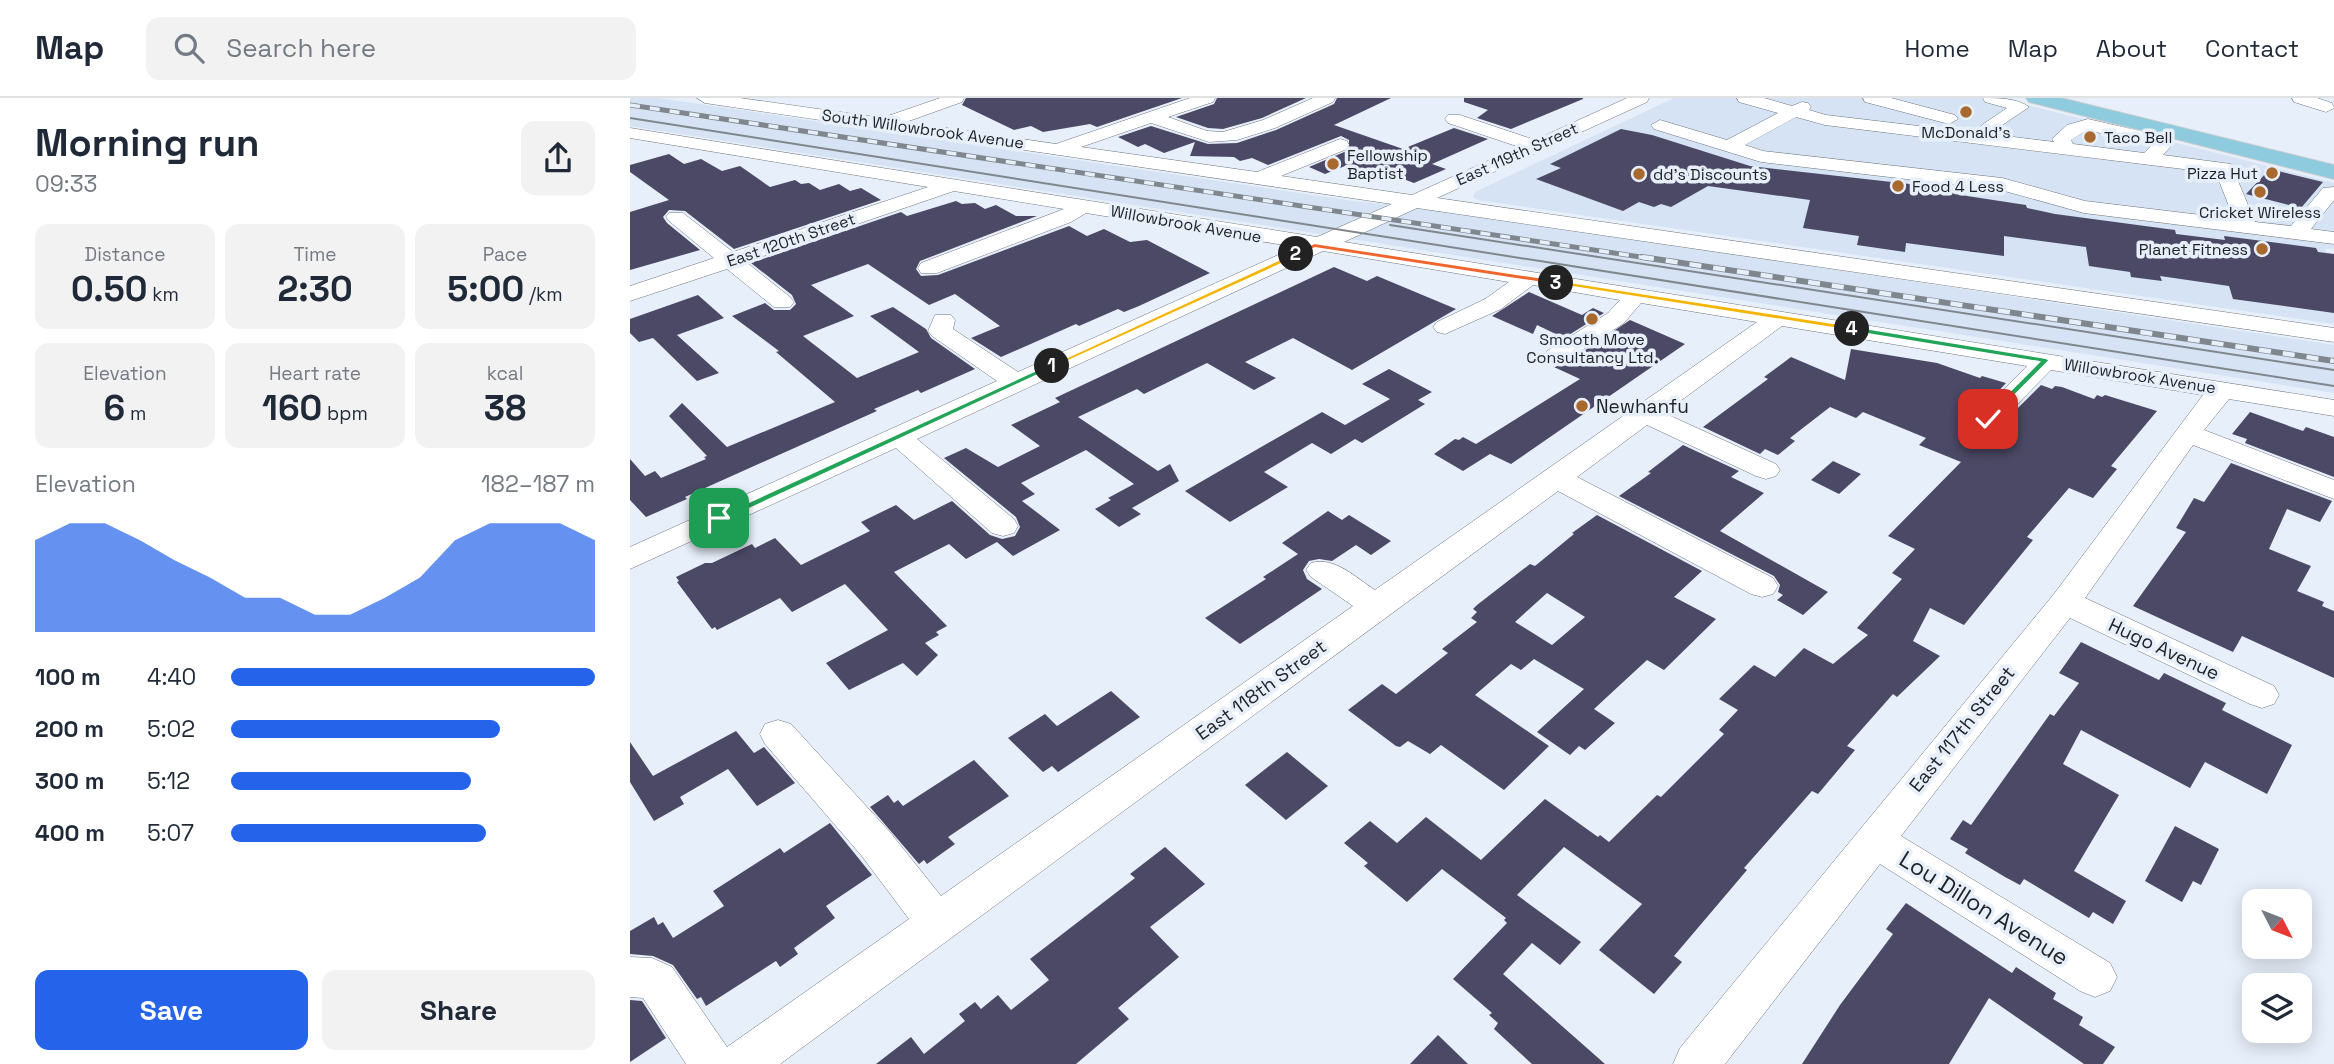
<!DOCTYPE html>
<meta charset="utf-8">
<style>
:root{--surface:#fff;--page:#f2f2f3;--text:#1f2937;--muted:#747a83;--line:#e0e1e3;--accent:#2563eb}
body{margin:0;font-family:"Space Grotesk",sans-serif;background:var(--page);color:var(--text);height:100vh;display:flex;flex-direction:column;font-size:26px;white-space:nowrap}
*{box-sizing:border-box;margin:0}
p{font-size:23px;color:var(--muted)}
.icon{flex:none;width:38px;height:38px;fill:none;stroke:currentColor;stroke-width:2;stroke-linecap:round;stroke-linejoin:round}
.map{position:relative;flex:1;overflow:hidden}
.details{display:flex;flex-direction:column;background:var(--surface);width:630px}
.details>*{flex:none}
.needle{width:46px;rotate:132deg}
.tools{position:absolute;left:1612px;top:791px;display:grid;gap:14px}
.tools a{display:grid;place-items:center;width:70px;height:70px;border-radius:14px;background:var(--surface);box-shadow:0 4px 18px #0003;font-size:35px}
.pin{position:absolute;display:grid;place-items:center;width:60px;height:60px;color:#fff;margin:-30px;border-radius:14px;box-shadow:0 4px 10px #0006}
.km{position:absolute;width:35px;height:35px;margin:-18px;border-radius:50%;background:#222;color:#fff;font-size:19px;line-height:35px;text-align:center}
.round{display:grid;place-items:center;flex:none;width:74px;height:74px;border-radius:14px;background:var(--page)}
.headline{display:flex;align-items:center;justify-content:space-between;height:119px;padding:0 35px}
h1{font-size:38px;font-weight:700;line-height:52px}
.stats{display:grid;grid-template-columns:repeat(3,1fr);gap:10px;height:119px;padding:7px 35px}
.stats div{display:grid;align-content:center;border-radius:14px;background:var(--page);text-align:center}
.stats b{font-size:35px;font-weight:700}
.stats small{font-size:19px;font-weight:400}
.stats p{font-size:19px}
.chart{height:196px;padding:14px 35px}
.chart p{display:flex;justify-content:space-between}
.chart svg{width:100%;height:126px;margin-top:7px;fill:var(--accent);opacity:.7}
.primary-button{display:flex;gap:14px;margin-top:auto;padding:14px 35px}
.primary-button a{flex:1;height:80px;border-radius:14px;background:var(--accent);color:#fff;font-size:28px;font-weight:700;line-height:80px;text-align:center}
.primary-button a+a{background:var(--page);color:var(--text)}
ul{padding:0 35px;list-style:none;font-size:23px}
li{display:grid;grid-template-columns:112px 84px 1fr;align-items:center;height:52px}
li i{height:18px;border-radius:9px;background:var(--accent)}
header{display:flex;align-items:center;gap:42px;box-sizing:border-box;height:98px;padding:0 35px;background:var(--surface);border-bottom:2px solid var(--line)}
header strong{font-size:33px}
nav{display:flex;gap:38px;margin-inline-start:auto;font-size:24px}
.search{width:490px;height:63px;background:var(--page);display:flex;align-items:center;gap:18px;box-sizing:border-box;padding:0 24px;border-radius:14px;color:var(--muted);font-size:26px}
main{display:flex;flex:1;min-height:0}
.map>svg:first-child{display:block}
.built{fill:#d5e3f4}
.building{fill:#4c4966;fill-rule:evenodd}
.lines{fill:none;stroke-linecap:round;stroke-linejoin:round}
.minor-casing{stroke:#6d747e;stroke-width:1}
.major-casing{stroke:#cececf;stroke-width:2}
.minor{fill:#fff;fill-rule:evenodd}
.major{fill:#8fcbde;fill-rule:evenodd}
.tram{stroke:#80868d;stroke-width:2}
.rail-far1-casing{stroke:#80868d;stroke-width:5}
.rail-casing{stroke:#80868d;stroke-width:6}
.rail-far1{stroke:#e7effa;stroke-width:3.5;stroke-dasharray:10;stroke-linecap:butt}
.rail{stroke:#e7effa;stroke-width:4.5;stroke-dasharray:12;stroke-linecap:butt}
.split-1{fill:#22a559;stroke:#fff;stroke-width:2}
.split-2{fill:#f5b400;stroke:#fff;stroke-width:2}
.split-3{fill:#f0652b;stroke:#fff;stroke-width:2}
.split-4{fill:#f5b400;stroke:#fff;stroke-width:2}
.split-5{fill:#22a559;stroke:#fff;stroke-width:2}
.poi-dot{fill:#a7692e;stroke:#e7effa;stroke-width:2.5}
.labels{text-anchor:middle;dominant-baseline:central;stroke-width:7;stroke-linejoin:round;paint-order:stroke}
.far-street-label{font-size:16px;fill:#1e2125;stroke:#e7effa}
.far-poi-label{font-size:16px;fill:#1e2125;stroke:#e7effa;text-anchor:start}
.poi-label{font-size:19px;fill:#1e2125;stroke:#e7effa;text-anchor:start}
.street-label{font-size:19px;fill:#1e2125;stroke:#e7effa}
.near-street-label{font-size:23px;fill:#1e2125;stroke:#e7effa}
</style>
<header>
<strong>Map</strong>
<div class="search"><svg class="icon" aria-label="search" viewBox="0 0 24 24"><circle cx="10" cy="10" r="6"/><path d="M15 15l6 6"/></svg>Search here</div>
<nav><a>Home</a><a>Map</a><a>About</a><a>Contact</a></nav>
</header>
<main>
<section class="details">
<div class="headline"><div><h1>Morning run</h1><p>09:33</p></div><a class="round"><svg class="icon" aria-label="share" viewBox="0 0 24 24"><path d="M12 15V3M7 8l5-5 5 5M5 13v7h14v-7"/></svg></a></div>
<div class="stats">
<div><p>Distance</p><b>0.50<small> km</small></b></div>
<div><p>Time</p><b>2:30</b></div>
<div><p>Pace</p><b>5:00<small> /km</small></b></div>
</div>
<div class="stats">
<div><p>Elevation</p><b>6<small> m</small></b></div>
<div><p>Heart rate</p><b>160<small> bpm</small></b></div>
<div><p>kcal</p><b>38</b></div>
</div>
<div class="chart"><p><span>Elevation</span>182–187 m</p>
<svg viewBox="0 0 160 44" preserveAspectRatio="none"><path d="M0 44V12L10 6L20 6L30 12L40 19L50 25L60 32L70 32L80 38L90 38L100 32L110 25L120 12L130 6L140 6L150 6L160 12V44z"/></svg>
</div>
<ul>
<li><b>100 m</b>4:40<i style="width:100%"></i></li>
<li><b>200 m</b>5:02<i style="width:74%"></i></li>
<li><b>300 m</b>5:12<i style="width:66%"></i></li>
<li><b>400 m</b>5:07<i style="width:70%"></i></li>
</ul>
<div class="primary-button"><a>Save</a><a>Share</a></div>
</section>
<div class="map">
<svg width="1704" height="966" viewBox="0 0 1704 966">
<rect width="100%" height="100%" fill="#e7effa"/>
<!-- built -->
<g class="built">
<polygon points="0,0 29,0 723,103 802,111 1704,247 1704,295 0,28"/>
<polygon points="1044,0 1369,0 1704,85 1704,151 1695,151 1704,170 1704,226 847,102 843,99 845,94"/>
</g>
<!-- building -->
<g class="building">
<polygon points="336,0 552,0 467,29 460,26 413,34 401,28 384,32 332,7"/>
<polygon points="587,0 676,0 632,20 593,31 578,30 546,19 584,6"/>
<polygon points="707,0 761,0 704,27 773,51 824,30 858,41 802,66 816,71 784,85 768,79 755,84 715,68 695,76 679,69 719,52 719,42 711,38 638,67 622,60 610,63 604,59 560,58 565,44 534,55 515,46 508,49 488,39 521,28 578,46 607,45 646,32 704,6"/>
<polygon points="834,0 953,0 953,1 881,31 847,20 858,12 834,4"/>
<polygon points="991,31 1022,37 1120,68 1324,91 1324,96 1396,107 1397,110 1425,116 1545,132 1546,136 1595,142 1594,138 1686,150 1688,154 1704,156 1704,215 1603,201 1599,188 1530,178 1532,183 1501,179 1500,174 1459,168 1456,149 1374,138 1374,158 1276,145 1275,154 1227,147 1229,138 1173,130 1180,102 1078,88 1041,109 1031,106 1024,109 1009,104 993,113 906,81 931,70 920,66"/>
<polygon points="39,56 54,66 71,61 92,73 110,68 140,89 165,82 171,86 179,85 190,92 209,86 220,93 231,90 251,102 104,151 55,113 39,112 33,119 37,125 70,152 0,172 0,114 39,102 0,74 0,67"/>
<polygon points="1640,71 1664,77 1693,84 1671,110 1616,96"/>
<polygon points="326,103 332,106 345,105 355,111 366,107 386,118 407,118 290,163 286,171 291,178 308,177 439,128 457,138 474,131 500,144 517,142 580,175 509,208 494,214 488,211 449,228 446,226 371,259 341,240 370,228 325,196 299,207 238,166 181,187 224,218 173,238 227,280 289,254 240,218 263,209 296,231 301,240 345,271 291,295 288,292 244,311 247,313 55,399 57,401 16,419 0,402 0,361 15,378 25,373 31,380 76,361 74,359 77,358 39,318 52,305 97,349 205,304 146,254 149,253 102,218 135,205 144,212 160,212 166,206 162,197 121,165 271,114 277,118"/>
<polygon points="704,169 737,183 747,178 826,211 722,272 663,240 615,264 646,280 624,292 577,265 514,296 507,291 448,319 528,373 540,366 549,383 502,410 511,416 489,429 465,411 481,402 478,400 504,386 456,352 391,385 405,396 392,403 430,432 383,458 367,444 336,461 319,446 264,474 317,528 306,534 309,537 295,545 308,557 287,578 273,565 219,592 196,565 258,532 215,486 162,514 150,500 87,532 85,529 82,531 47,484 49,483 46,479 75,465 82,465 122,446 125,450 145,440 171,467 240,433 231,424 266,407 284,422 322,403 360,437 372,441 385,438 390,429 386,419 314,360 336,350 368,369 410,348 381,327 430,304 425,300"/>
<polygon points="899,194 952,217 963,210 974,215 934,240 907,227 903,236 862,218"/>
<polygon points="68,197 94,220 47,237 89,275 67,283 23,240 9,244 0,235 0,221"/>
<polygon points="1000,222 1055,246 881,366 860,356 833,373 804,356 825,341 829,342 833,339 846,346 950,281 924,269 936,265"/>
<polygon points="1221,251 1307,265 1350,280 1352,278 1376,285 1342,321 1347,328 1357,332 1369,329 1411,287 1422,291 1425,288 1432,289 1464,301 1467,297 1472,299 1475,297 1527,313 1481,368 1487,371 1463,400 1439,390 1397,439 1403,442 1334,527 1300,510 1283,543 1310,558 1267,599 1263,596 1217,648 1225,652 1188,696 1182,693 1114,770 1117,772 1044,858 1052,864 1024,896 969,852 1012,806 934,749 887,797 951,844 930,867 902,845 873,876 975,966 902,966 864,931 868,925 859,917 862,915 823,881 877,825 874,822 876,820 812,771 777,804 734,768 738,765 714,745 740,723 767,745 796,719 851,762 915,701 968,739 970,737 979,744 1027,697 1031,699 1094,636 1089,632 1108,612 1089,601 1124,567 1145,579 1174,550 1203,566 1238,537 1227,530 1272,481 1262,475 1285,451 1258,438 1331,364 1289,347 1296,340 1233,314 1226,320 1200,309 1160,340 1165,343 1148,357 1135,351 1130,356 1073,329 1138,281 1134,279 1161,259 1215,282"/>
<polygon points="759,271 802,294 788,302 795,306 732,345 725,341 701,356 682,345 634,374 658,389 600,424 555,393 692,314 715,327 760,301 732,286"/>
<polygon points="1620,314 1673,333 1676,329 1704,339 1704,379 1615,345 1617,341 1602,336"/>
<polygon points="1053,347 1109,373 1101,379 1134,395 1090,433 1198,494 1173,517 1147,502 1153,497 1148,494 1150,487 1144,478 989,398 1021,375 1018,374"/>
<polygon points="1203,363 1231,376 1209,396 1181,382"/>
<polygon points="1601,365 1702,403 1690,424 1657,411 1639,451 1681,468 1667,493 1694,504 1692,508 1704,513 1704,580 1612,538 1603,554 1503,508 1556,434 1546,430 1564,400 1574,404"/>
<polygon points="698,413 712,422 719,417 761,443 741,457 726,447 702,463 689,461 679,463 673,472 677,481 692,491 610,546 575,520 636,481 633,479 668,456 652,445"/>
<path d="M 967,417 L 1072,473 L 1044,499 L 1086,521 L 1034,572 L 1017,562 L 964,611 L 985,625 L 955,652 L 949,648 L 940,657 L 907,634 L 954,591 L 904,561 L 891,572 L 881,566 L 845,597 L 919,648 L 874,692 L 811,647 L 800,656 L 778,643 L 770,649 L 766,648 L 718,612 L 752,586 L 766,596 L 818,555 L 812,551 L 847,524 L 841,520 L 847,514 L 843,511 L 847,507 L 900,466 L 905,468 L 944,436 L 942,435 ZM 917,495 L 955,519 L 922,547 L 885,524 Z"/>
<polygon points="1451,544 1529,582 1534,575 1596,605 1592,612 1662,647 1637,696 1575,664 1560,690 1451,632 1433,666 1489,697 1444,773 1496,803 1483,826 1463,814 1459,820 1394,781 1390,787 1375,779 1335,755 1338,751 1320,741 1333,722 1341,727 1420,616 1424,618 1449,585 1429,575"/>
<polygon points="481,593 510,619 428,674 422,668 413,674 378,640 415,616 427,628"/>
<polygon points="106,633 124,655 134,649 165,685 127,708 98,671 50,699 54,706 24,723 0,684 0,644 23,678"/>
<polygon points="657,654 698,688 656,722 615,687"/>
<polygon points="344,662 379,698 318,739 325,746 297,766 294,762 289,766 240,709 258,697 264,705 268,702 273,708"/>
<polygon points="200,725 242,777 196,808 205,820 164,850 168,856 150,869 146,863 76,908 71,899 67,901 43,867 23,858 0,856 0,833 24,819 28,827 33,824 43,840 94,808 83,793 150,750 154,755"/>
<polygon points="1545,728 1589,751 1571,787 1563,783 1552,804 1515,783"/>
<polygon points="535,749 575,786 520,829 549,859 488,910 499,921 446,966 246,966 281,939 294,956 335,923 329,916 345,904 351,911 368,897 381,912 419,882 400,861 505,780 500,776"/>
<polygon points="1276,805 1382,875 1386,869 1426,895 1423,901 1453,919 1449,927 1485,949 1473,966 1454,966 1359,900 1319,966 1172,966 1210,907 1263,836 1256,831"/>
<polygon points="0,902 12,903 36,940 0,964"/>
<polygon points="808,937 838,966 780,966"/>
</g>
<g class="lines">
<!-- minor casing -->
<g class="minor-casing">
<g id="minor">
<path d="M 67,0 L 110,0 L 252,20 L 310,0 L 334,0 L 332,4 L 276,24 L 426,46 L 560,0 L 585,0 L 583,4 L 538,19 L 577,33 L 593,34 L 633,22 L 683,0 L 705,0 L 703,4 L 645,30 L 607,42 L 579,44 L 521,25 L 451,49 L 627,74 L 710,41 L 717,43 L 719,47 L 717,51 L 651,78 L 782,97 L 889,49 L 818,25 L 815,21 L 818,17 L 830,17 L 905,42 L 997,0 L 1019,0 L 1017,4 L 807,100 L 1704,230 L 1704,244 L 787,110 L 714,144 L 1704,302 L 1704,318 L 1599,301 L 1574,332 L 1704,382 L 1704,401 L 1563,347 L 1455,500 L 1644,588 L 1649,597 L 1644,606 L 1632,610 L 1620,606 L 1440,520 L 1271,738 L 1480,865 L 1487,879 L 1480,893 L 1465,899 L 1450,893 L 1250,766 L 1095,966 L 1043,966 L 1050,950 L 1424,496 L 1573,297 L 1421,272 L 1367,327 L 1358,329 L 1349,327 L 1345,321 L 1397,268 L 1152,228 L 1034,315 L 1146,366 L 1150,372 L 1146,378 L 1136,381 L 1126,378 L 1017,327 L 947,379 L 1143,480 L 1148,488 L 1143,496 L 1132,499 L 1121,496 L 928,393 L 150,966 L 56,966 L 13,900 L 0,899 L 0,859 L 22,860 L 42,869 L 97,949 L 279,821 L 231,757 L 135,646 L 130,636 L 135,626 L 148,622 L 161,626 L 259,733 L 311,798 L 723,508 L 681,479 L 676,472 L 681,465 C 705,458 726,480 745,492 L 1127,224 L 1011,205 L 994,225 L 935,263 L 926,265 L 917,263 L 914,258 L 917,253 L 978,215 L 990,202 L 903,187 L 871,211 L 815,236 L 807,234 L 803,229 L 807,224 L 855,201 L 879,184 L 693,153 L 287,341 L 384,421 L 388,428 L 384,435 L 373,438 L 362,435 L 266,350 L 0,471 L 0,449 L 367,283 L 302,238 L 298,233 L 305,217 L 321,217 L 325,222 L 323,231 L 388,274 L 666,149 L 456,115 L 441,124 L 307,175 L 291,175 L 288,170 L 291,165 L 434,111 L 324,93 L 116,164 L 160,199 L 164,204 L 160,209 L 144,209 L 97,171 L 0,203 L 0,188 L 84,160 L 39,123 L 36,119 L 39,115 L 53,115 L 103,154 L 298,89 L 0,40 L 0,30 L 687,139 L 762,106 L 75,5 Z"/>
<path d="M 1107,0 L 1134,0 L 1162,8 L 1172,4 L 1178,5 L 1181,9 L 1179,12 L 1196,17 L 1356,36 L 1349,31 L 1352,27 L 1377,10 L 1355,4 L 1353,0 C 1368,0 1387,0 1399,9 L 1359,36 L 1424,44 L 1422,41 L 1437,27 L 1458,21 L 1532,38 L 1541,48 L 1533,57 L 1601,66 L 1625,124 L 1661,128 L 1693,90 L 1704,89 L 1704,102 L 1681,131 L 1704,134 L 1704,146 L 1454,115 L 1371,92 L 1131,64 L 1024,31 L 1021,27 L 1030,22 L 1097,42 L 1148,15 L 1109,4 ZM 1166,19 L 1195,27 L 1586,75 L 1604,121 L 1455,103 L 1372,80 L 1133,53 L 1115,47 ZM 1457,32 L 1520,46 L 1521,48 L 1514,55 L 1443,46 L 1441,42 Z"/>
<polygon points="1233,0 1261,0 1325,17 1328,21 1319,26 1235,4"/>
<polygon points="1662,0 1687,0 1702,5 1704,10 1696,14 1664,4"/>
</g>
</g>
<!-- major casing -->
<g class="major-casing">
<polygon id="major" points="1396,0 1431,0 1704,67 1704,81 1399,4"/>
</g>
<!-- minor -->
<use href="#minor" class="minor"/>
<!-- major -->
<use href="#major" class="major"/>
<!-- tram -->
<g class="tram">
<polyline points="0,20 1704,288"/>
<polyline points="760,127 1704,272"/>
</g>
<!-- rail-far1 casing -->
<g class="rail-far1-casing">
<polyline id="rail-far1" points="0,7 1024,161"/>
</g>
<!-- rail casing -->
<g class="rail-casing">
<polyline id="rail" points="1012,159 1704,263"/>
</g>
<!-- rail-far1 -->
<use href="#rail-far1" class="rail-far1"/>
<!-- rail -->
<use href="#rail" class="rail"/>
</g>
<!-- split-1 -->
<polygon class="split-1" points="422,265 425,266 425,269 93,423 84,420"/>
<!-- split-2 -->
<polygon class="split-2" points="666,154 669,158 425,269 418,268"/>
<!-- split-3 -->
<polygon class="split-3" points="684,145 926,182 930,185 926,187 685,150 669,158 662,156"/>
<!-- split-4 -->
<polygon class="split-4" points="926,182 1222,228 1227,231 1222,233 924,186"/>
<!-- split-5 -->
<polygon class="split-5" points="1222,228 1416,260 1420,262 1358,324 1354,323 1354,319 1409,264 1219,233"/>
<!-- markers -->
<g class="poi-dot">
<circle cx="1336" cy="14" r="7"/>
<circle cx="1460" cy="39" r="7"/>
<circle cx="703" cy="66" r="7"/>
<circle cx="1642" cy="75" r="7"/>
<circle cx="1009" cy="76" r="7"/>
<circle cx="1268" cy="88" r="7"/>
<circle cx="1630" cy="94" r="7"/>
<circle cx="1632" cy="151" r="7"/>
<circle cx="962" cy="221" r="7"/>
<circle cx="952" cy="308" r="7"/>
</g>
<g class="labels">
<!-- far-street labels -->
<g class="far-street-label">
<text transform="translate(293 31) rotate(8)">South Willowbrook Avenue</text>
<text transform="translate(887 56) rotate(-24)">East 119th Street</text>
<text transform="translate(556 126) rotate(10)">Willowbrook Avenue</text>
<text transform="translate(161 142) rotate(-19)">East 120th Street</text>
<text transform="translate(1510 278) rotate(9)">Willowbrook Avenue</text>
</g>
<!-- far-poi labels -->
<g class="far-poi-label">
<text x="1336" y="34" text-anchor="middle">McDonald's</text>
<text x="1474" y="39">Taco Bell</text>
<text x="717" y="57">Fellowship<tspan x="717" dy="18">Baptist</tspan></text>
<text x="1628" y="75" text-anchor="end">Pizza Hut</text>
<text x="1023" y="76">dd's Discounts</text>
<text x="1282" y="88">Food 4 Less</text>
<text x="1630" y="114" text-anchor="middle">Cricket Wireless</text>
<text x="1618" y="151" text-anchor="end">Planet Fitness</text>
<text x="962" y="241" text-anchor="middle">Smooth Move<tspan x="962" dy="18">Consultancy Ltd.</tspan></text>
</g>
<!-- poi labels -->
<g class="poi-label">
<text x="966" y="308">Newhanfu</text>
</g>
<!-- street labels -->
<g class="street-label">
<text transform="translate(1534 551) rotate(25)">Hugo Avenue</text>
<text transform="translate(631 592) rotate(-36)">East 118th Street</text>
<text transform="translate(1332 631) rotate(-51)">East 117th Street</text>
</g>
<!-- near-street labels -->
<g class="near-street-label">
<text transform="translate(1354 810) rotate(32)">Lou Dillon Avenue</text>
</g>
</g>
</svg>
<div class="tools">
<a><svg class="needle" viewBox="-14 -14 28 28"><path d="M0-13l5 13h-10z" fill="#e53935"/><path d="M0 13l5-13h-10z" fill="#747a83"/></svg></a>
<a><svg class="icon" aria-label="layers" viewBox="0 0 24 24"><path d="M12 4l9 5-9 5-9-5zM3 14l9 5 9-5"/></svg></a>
</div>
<div class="pin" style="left:89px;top:420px;background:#1e9e55"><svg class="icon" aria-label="arrive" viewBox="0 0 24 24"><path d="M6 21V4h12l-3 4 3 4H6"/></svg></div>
<div class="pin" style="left:1358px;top:321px;background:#d93025"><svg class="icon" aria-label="check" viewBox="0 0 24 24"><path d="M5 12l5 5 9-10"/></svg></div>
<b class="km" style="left:422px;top:268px">1</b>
<b class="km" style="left:666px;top:156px">2</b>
<b class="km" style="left:926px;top:185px">3</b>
<b class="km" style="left:1222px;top:231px">4</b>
</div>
</main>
